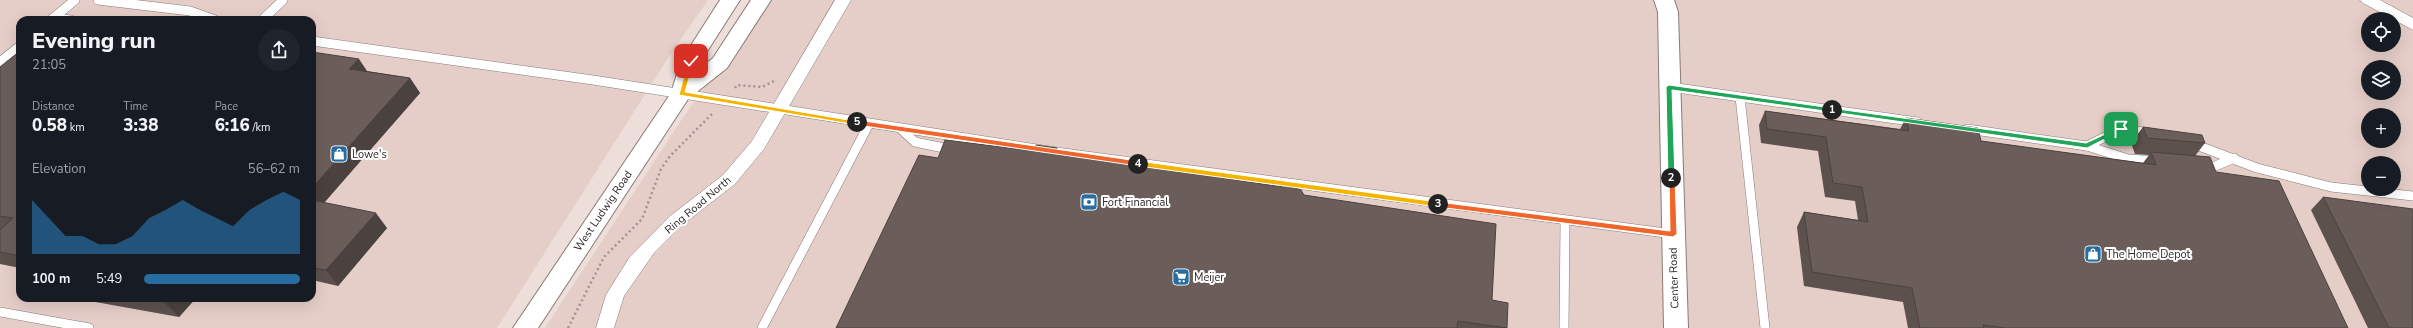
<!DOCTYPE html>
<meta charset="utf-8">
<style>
:root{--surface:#171b24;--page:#20242c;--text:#f1f3f6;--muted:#9ea1a6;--accent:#276da1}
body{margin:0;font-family:"Nunito Sans",sans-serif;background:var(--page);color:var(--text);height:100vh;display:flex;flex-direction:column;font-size:15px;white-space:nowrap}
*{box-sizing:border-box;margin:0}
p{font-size:13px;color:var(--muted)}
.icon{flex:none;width:22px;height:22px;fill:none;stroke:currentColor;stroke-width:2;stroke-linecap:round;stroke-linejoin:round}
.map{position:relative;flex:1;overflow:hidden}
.details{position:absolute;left:16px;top:16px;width:300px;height:286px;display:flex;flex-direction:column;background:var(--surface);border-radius:12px;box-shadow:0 4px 16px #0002}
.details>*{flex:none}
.buttons{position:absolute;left:2361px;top:12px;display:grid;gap:8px}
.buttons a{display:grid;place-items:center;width:40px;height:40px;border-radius:50%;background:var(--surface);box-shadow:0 4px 16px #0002;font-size:20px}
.pin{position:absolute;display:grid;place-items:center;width:34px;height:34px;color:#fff;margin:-17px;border-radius:8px;box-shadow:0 2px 6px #0006}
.km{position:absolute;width:20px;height:20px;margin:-10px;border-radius:50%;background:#222;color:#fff;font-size:11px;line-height:20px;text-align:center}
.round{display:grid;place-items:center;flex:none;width:42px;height:42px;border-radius:21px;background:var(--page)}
.head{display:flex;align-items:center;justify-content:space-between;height:68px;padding:0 16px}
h1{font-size:22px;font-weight:800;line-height:30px}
.stats{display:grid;grid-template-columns:repeat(3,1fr);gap:6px;height:68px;padding:4px 16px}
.stats div{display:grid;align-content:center}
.stats b{font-size:17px;font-weight:800}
.stats small{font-size:11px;font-weight:400}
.stats p{font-size:11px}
.chart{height:112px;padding:8px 16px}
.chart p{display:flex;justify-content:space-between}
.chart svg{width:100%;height:72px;margin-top:4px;fill:var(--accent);opacity:.7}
ul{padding:0 16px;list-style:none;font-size:13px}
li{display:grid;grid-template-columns:64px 48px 1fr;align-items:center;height:30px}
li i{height:10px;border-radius:5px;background:var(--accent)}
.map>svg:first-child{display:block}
.built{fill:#e6cec8;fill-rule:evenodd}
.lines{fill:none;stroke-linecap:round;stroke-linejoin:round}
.lane-casing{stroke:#897b77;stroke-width:10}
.street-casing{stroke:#897b77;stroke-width:1}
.secondary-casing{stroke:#897b77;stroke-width:2}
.path{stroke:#9f9390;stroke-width:2.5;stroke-dasharray:2 3;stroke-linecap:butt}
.lane{stroke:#fff;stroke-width:9}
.street{fill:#fff;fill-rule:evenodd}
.secondary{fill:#fff;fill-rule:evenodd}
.wall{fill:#5c514d}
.shaded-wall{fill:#4b423f}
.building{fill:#6b5e5a;stroke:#4b423f}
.split-1{fill:#22a559;stroke:#fff}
.split-2{fill:#22a559;stroke:#fff}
.split-3{fill:#f0652b;stroke:#fff}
.split-4{fill:#f5b400;stroke:#fff}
.split-5{fill:#f0652b;stroke:#fff}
.split-6{fill:#f5b400;stroke:#fff}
.labels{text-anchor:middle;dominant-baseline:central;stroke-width:4;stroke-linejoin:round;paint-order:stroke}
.poi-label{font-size:11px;fill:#2f2927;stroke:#fff;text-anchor:start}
.street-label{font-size:11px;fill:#2f2927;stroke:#fff}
</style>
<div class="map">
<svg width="2413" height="328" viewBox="0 0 2413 328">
<rect width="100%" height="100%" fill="#eededa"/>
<!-- built -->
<g class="built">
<path d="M 0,0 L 708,0 L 670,55 L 497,328 L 0,328 ZM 20,20 L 312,20 L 312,298 L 20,298 Z"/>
<path d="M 764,0 L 2413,0 L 2413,328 L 545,328 L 678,125 ZM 2368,19 L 2394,19 L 2394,45 L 2368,45 ZM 2368,67 L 2394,67 L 2394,93 L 2368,93 ZM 2368,115 L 2394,115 L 2394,141 L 2368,141 ZM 2368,163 L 2394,163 L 2394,189 L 2368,189 Z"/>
</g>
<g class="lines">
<!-- lane casing -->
<g class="lane-casing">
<g id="lane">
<polyline points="98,0 190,11 215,20"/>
<polyline points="53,18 71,20"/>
<polyline points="51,20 75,0"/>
<polyline points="262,20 283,0"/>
<polyline points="312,41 593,80 1056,152 1673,234"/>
<polyline points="0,62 20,46"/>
<polyline points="1670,87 1917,122"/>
<polyline points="1740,97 1765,328"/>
<polyline points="901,129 915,142 954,150"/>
<polyline points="1967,129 2087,146 2128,159 2157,161"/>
<polyline points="2191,143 2257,168 2331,187 2413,196"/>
<polyline points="2087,146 2121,129 2151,133"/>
<polyline points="2201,166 2213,167 2234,158"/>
<polyline points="0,312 89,328"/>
<polyline points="762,328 869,124"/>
<polyline points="1564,328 1565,221"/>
</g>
</g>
<!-- street casing -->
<g class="street-casing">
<g id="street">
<polygon points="835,0 851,0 764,149 735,184 681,226 654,253 624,296 614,328 596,328 606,295 629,258 669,217 723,175 752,141"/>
<polygon points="2360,0 2380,0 2413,18 2413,30 2363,3"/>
</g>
</g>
<!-- secondary casing -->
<g class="secondary-casing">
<g id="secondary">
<polygon points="720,0 740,0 701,61 699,69 713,58 751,0 771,0 727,68 688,99 538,328 513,328 671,93 681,61"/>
<polygon points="1654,0 1674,0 1678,12 1688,328 1664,328 1658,12"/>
</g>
</g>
<!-- path -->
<g class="path">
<polyline points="735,88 737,85 762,87 774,81"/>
<polyline points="568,328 604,257 642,219 661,169 670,156 713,113"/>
</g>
<!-- lane -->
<use href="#lane" class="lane"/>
<!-- street -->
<use href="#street" class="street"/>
<!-- secondary -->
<use href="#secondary" class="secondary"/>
</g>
<!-- wall -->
<g class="wall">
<polygon points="20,51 20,268 0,264 0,230 1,229 0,229 0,67"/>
<polygon points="312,52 367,71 410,78 420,93 324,203 387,228 338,286 312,280"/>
<polygon points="1765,111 1900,129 1906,118 1981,141 2143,163 2149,155 2135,154 2131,143 2143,127 2205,143 2195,156 2216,172 2348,328 1908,328 1903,302 1804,286 1797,227 1804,212 1858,220 1855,201 1825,197 1818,151 1761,143 1759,125"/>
<polygon points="1034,151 1058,154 1304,195 1492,300 1507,328 836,328 938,158"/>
<polygon points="2323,197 2413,328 2368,328 2311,210"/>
<polygon points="73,298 196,298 179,317"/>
</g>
<!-- shaded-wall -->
<g class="shaded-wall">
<polygon points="359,59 369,74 349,69"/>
<polygon points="410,78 420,93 314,214 312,211 312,188"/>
<polygon points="376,213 387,228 338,286 326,270"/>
<polygon points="168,298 196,298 179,317 164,302"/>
</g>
<!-- building -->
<g class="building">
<polygon points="20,51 20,256 0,252 0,230 13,218 0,216 0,67"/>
<polygon points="312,52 359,59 349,69 410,78 312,188"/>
<polygon points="1765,111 1909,131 1906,118 1978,128 1981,141 2156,165 2151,152 2210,157 2216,172 2279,181 2348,328 2005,328 1983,325 1984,328 1920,328 1912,288 1812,272 1804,212 1868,222 1862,187 1833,183 1826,137 1767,129"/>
<polygon points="2143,127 2202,135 2205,143 2147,138"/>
<polygon points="945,140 1034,151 1036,145 1057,148 1056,154 1284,187 1291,186 1301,190 1304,195 1496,224 1492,300 1508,303 1507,328 1458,321 1457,328 836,328 919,155 938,158"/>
<polygon points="2323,197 2413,209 2413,328 2389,328"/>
<polygon points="312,200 376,213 326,270 312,268"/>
<polygon points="144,298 168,298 164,302"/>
</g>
<!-- split-1 -->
<polygon class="split-1" points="1830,108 2086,143 2119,128 2124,129 2087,148 1832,112"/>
<!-- split-2 -->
<polygon class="split-2" points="1669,85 1832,108 1835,110 1832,112 1672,90 1675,178 1671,180 1668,178 1666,87"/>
<!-- split-3 -->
<polygon class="split-3" points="1669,176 1675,178 1677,234 1673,237 1438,207 1434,204 1438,202 1670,231"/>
<!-- split-4 -->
<polygon class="split-4" points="1138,161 1438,202 1441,204 1438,207 1138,166 1135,164"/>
<!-- split-5 -->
<polygon class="split-5" points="857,120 1138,161 1142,164 1138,166 857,125 854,122"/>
<!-- split-6 -->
<polygon class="split-6" points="691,59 694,61 685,92 860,122 857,125 679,95 688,61"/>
<!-- icons -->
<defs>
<g id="shop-square" transform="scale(0.9)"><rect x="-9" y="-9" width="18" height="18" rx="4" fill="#276da1" stroke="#fff"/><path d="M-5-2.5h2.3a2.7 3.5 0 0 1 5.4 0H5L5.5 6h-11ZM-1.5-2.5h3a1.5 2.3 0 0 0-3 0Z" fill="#fff"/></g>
<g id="bank-square" transform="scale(0.9)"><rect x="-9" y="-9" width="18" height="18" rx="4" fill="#276da1" stroke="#fff"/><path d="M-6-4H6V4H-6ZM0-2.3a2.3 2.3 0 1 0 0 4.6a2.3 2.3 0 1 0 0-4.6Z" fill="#fff"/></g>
<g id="supermarket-square" transform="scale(0.9)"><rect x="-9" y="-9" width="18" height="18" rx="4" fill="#276da1" stroke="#fff"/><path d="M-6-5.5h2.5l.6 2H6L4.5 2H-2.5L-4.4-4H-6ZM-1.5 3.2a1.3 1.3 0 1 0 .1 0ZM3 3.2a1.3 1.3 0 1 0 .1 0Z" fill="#fff"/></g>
</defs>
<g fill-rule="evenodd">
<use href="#shop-square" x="339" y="154"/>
<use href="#bank-square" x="1089" y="202"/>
<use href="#shop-square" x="2093" y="254"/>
<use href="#supermarket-square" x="1181" y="277"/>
</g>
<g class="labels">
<!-- poi labels -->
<g class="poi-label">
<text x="352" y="154">Lowe's</text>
<text x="1102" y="202">Fort Financial</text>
<text x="2106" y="254">The Home Depot</text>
<text x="1194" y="277">Meijer</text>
</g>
<!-- street labels -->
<g class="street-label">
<text transform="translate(698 205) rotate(-40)">Ring Road North</text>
<text transform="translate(603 211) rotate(-56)">West Ludwig Road</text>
<text transform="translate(1674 278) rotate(-92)">Center Road</text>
</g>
</g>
</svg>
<div class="buttons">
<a><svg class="icon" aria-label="locate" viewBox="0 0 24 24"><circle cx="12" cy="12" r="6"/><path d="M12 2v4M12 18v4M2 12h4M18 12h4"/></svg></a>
<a><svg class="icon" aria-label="layers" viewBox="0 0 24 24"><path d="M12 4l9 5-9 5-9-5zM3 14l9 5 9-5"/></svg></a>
<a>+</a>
<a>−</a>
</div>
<div class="pin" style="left:2121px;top:129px;background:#1e9e55"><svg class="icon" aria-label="arrive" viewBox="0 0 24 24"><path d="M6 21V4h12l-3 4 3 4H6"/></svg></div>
<div class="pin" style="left:691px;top:61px;background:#d93025"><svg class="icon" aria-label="check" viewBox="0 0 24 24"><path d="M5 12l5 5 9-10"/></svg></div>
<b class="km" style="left:1832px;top:110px">1</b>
<b class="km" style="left:1671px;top:178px">2</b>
<b class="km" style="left:1438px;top:204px">3</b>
<b class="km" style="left:1138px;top:164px">4</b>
<b class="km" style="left:857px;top:122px">5</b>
<section class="details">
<div class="head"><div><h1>Evening run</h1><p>21:05</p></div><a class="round"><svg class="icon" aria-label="share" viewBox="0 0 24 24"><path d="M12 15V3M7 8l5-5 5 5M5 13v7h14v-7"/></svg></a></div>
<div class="stats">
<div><p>Distance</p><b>0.58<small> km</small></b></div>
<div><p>Time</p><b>3:38</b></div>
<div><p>Pace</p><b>6:16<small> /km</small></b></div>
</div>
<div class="chart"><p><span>Elevation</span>56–62 m</p>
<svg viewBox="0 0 160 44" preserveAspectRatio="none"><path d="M0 44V11L10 22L20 33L30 33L40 38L50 38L60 33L70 22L80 17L90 11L100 17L110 22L120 27L130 17L140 11L150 6L160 11V44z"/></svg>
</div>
<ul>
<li><b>100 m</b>5:49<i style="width:100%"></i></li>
</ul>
</section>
</div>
